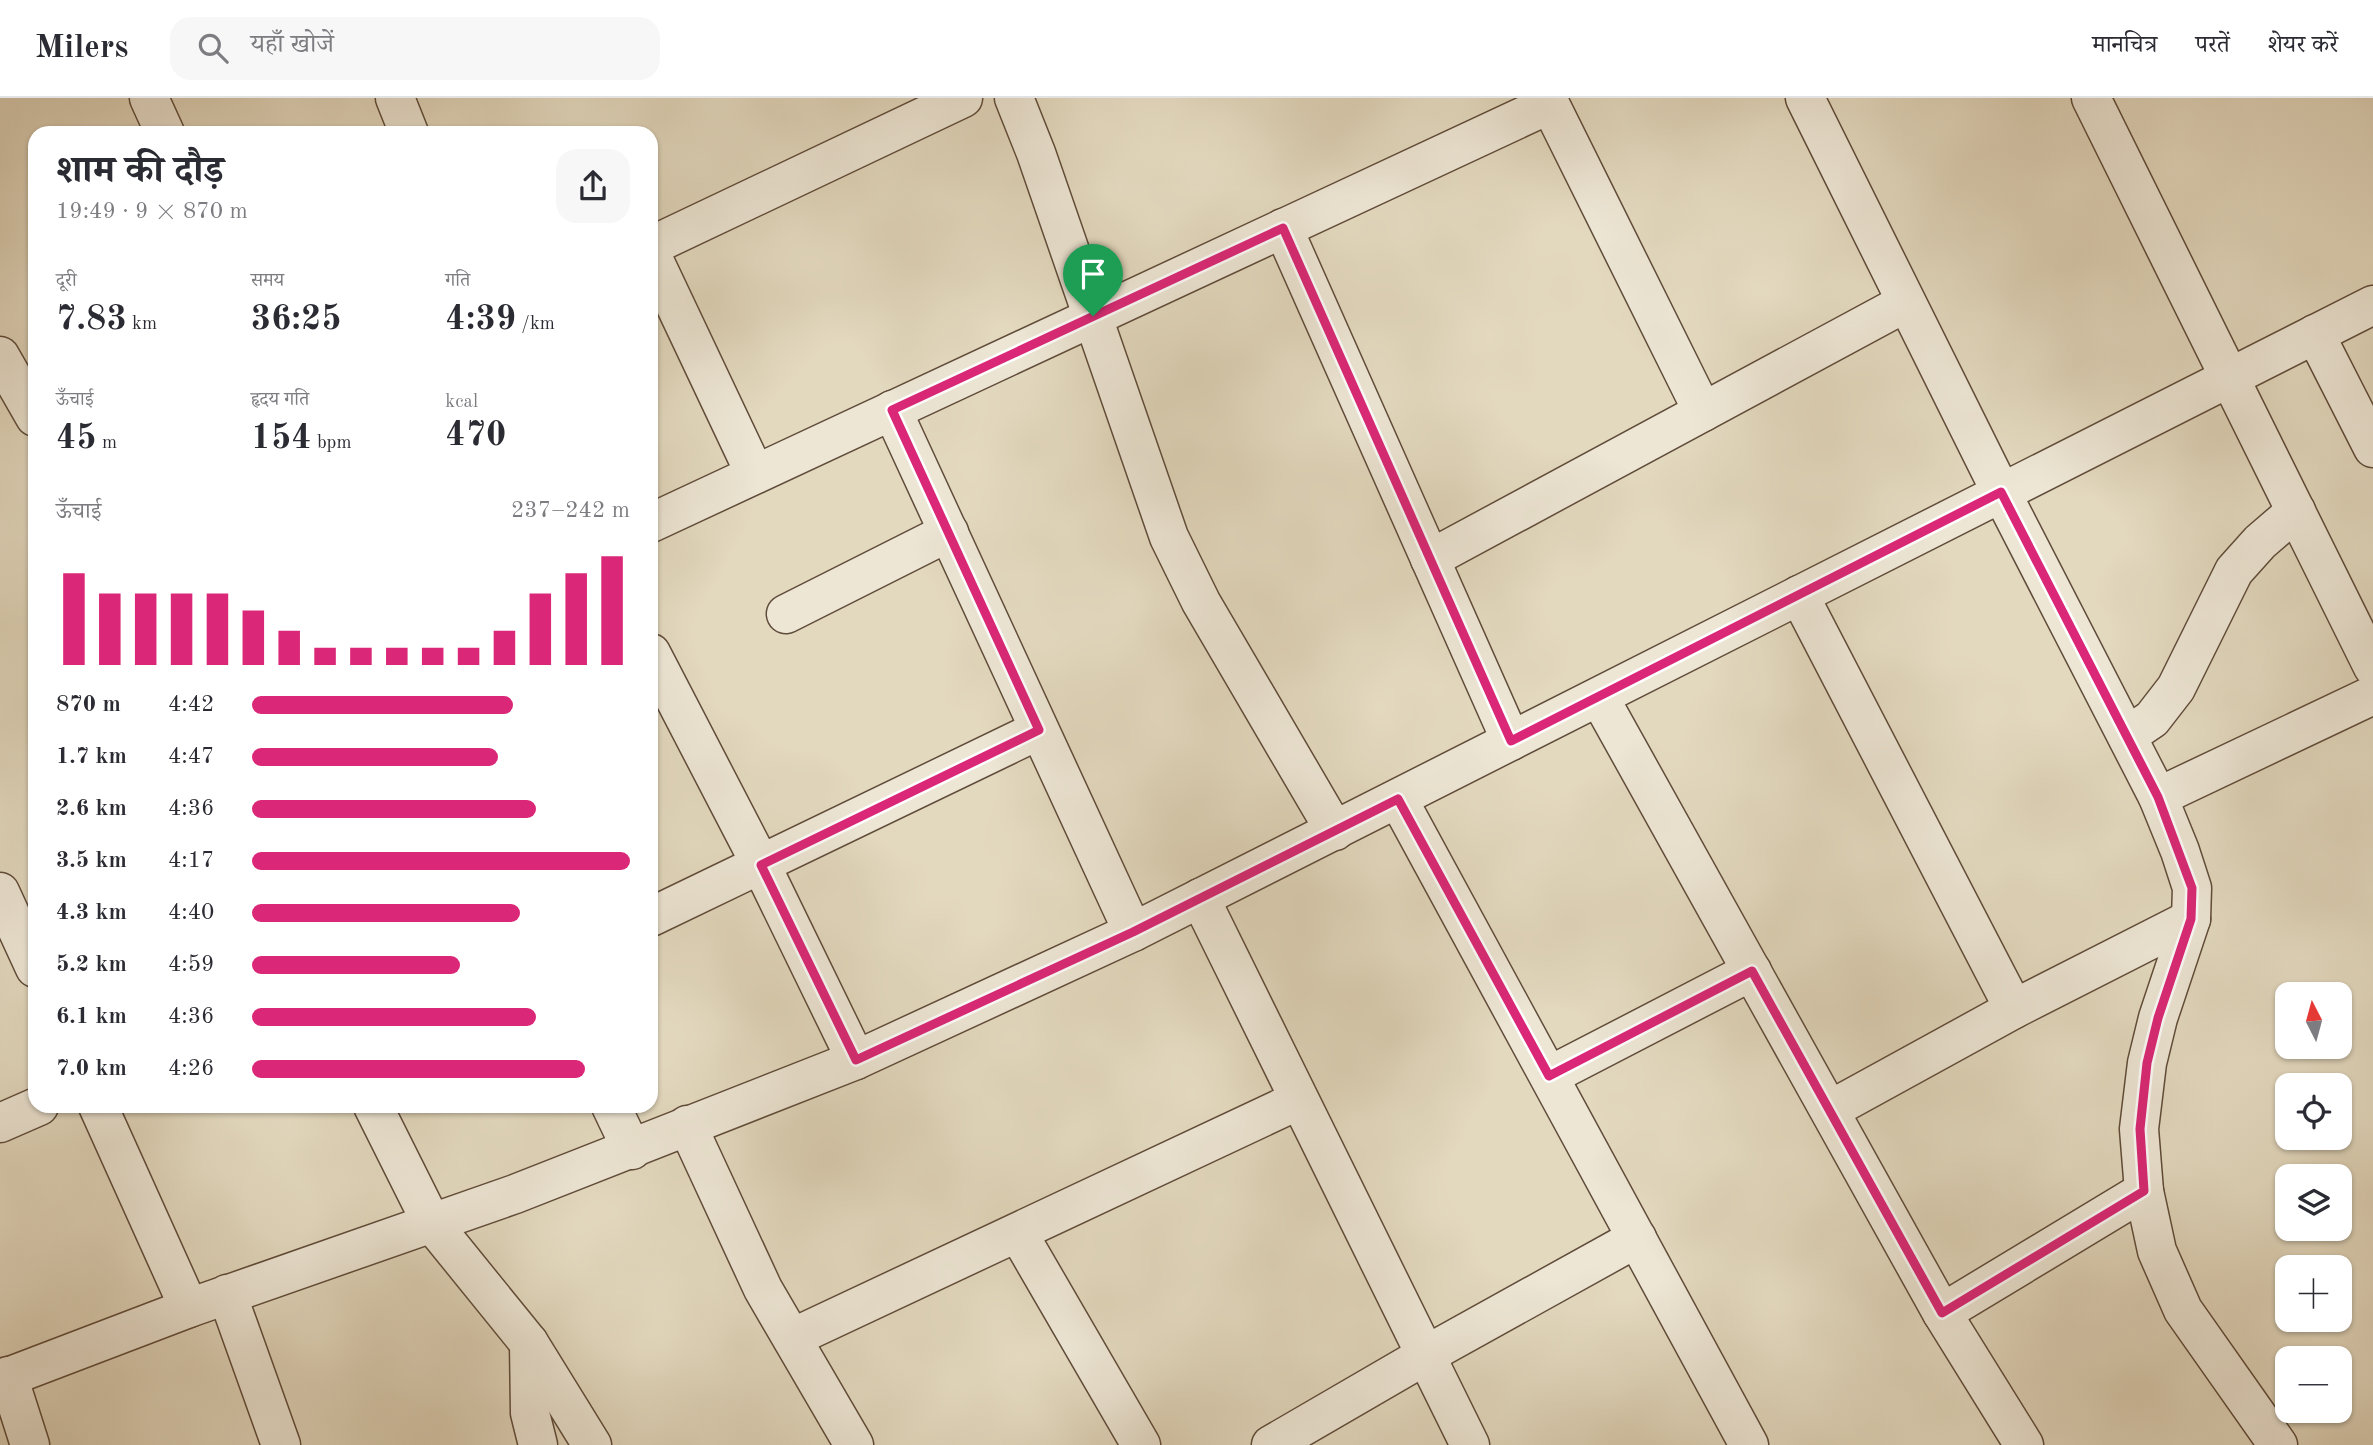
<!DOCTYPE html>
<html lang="hi">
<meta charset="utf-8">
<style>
:root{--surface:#fff;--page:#f7f7f7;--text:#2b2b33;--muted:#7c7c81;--line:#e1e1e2;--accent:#db2777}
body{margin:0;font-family:"Old Standard TT","Noto Serif Devanagari",serif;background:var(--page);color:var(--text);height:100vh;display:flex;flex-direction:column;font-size:26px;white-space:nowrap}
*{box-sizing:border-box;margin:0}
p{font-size:23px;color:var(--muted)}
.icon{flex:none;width:38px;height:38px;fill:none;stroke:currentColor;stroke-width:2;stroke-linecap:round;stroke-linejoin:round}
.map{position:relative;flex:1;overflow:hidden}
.side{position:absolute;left:28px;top:28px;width:630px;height:987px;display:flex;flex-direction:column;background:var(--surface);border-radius:21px;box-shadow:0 2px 5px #0004}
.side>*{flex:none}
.needle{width:46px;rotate:354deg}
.buttons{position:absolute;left:2275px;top:884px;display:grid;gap:14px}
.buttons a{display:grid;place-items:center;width:77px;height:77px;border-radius:14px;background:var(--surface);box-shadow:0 2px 5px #0004;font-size:35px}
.pin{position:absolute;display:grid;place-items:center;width:60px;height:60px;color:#fff;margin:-72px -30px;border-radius:50% 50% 50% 0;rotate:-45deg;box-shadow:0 0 7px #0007}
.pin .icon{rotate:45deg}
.round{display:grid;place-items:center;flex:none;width:74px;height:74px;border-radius:21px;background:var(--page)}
.summary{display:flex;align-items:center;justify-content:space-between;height:119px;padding:0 28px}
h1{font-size:38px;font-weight:700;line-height:52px}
.figures{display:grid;grid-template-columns:repeat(3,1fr);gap:10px;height:119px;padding:7px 28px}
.figures div{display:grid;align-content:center}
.figures b{font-size:35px;font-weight:700}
.figures small{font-size:19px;font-weight:400}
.figures p{font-size:19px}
.chart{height:196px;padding:14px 28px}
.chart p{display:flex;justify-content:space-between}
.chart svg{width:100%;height:126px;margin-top:7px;stroke:var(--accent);stroke-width:6}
ul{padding:0 28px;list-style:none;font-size:23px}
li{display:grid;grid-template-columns:112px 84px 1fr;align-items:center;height:52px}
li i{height:18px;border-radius:9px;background:var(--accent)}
header{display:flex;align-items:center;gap:42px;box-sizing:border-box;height:98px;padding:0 35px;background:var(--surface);border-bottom:2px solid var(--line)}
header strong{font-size:33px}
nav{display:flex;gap:38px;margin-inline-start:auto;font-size:24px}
.search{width:490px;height:63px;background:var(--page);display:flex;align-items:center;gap:18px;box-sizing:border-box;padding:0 24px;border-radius:21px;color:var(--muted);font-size:26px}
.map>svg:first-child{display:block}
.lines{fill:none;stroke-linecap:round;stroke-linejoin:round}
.street-casing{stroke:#604c3a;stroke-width:41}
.street{stroke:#ede6d5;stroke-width:38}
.route-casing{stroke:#fff;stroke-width:14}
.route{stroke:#db2777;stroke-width:9}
</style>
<header>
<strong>Milers</strong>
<div class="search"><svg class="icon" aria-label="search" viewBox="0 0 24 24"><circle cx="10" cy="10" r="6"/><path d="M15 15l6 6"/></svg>यहाँ खोजें</div>
<nav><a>मानचित्र</a><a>परतें</a><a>शेयर करें</a></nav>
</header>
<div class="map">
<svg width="2373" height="1347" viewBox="0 0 2373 1347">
<rect width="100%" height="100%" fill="#e3d9bf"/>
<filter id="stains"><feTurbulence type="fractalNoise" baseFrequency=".00286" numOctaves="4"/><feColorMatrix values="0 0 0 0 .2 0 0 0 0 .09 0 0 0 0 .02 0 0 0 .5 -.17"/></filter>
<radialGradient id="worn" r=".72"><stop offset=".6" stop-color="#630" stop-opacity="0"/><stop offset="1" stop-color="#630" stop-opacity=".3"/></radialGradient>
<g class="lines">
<!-- street casing -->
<g class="street-casing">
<g id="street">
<polyline points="149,0 165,35"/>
<polyline points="395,0 409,35"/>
<polyline points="1014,0 1036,55 1169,439 1201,504 1335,733"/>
<polyline points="1547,0 1703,314"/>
<polyline points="1805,0 2001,394 2158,699 2180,753 2192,790 2191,821 2158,920 2147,965 2139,1031 2144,1093 2157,1153 2183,1212 2278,1347"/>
<polyline points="2091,0 2373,569"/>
<polyline points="1283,130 1511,643"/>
<polyline points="651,148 963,0"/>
<polyline points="651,156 755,376"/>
<polyline points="2315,236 2373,350"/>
<polyline points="0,258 35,319"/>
<polyline points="892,312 1133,834"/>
<polyline points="651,425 1550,6"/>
<polyline points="1430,461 1905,205"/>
<polyline points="1799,497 2014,911"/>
<polyline points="786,516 949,434"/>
<polyline points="651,555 761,767 856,962"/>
<polyline points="1599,599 1942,1215 2024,1347"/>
<polyline points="2127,638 2152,621 2176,590 2234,473 2260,444 2296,413"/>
<polyline points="2158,699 2373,597"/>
<polyline points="1398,701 1749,1347"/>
<polyline points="0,794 35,870"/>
<polyline points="1200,800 1470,1347"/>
<polyline points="651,819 1039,632"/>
<polyline points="1549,978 1752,873"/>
<polyline points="98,1008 189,1210"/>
<polyline points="373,1008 431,1124 529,1245 592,1347"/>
<polyline points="611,1008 632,1052"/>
<polyline points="1830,1012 2014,911 2191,821"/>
<polyline points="0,1025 39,1008"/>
<polyline points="687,1027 763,1191 854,1347"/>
<polyline points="1018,1135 1141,1347"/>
<polyline points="227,1196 281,1347"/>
<polyline points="1942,1215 2144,1093"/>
<polyline points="792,1240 1299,1002"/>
<polyline points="529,1245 530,1315 538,1347"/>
<polyline points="8,1278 30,1347"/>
<polyline points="0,1282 189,1210 515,1096 856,962 1133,834 2373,207"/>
<polyline points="1271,1347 1426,1257 1637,1140"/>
</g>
</g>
<!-- street -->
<use href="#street" class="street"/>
</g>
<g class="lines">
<!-- route casing -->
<g class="route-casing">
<polygon id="route" points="1283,130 1511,643 2001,394 2158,699 2192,790 2191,821 2158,920 2147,965 2140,1031 2144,1093 1942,1215 1752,873 1549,978 1398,701 1133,834 856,962 761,767 1039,632 892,312"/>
</g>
<!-- route -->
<use href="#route" class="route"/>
</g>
<rect width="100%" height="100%" filter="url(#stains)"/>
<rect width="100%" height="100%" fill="url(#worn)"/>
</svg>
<div class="buttons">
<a><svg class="needle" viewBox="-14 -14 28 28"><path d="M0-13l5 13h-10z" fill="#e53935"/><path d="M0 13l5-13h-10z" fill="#7c7c81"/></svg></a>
<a><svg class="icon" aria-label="locate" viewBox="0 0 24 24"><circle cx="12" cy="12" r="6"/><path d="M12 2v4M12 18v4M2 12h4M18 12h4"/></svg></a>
<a><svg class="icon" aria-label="layers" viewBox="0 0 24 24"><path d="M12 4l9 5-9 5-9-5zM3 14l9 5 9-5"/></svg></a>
<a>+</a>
<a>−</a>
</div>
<div class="pin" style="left:1093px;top:218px;background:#1e9e55"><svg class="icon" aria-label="arrive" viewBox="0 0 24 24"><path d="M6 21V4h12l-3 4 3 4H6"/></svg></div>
<section class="side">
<div class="summary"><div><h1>शाम की दौड़</h1><p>19:49 · 9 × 870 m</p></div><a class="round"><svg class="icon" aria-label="share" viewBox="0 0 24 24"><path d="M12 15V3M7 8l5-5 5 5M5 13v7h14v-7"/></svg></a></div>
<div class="figures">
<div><p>दूरी</p><b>7.83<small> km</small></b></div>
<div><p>समय</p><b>36:25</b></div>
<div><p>गति</p><b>4:39<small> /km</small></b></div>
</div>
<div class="figures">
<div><p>ऊँचाई</p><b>45<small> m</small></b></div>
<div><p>हृदय गति</p><b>154<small> bpm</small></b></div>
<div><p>kcal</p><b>470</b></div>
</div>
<div class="chart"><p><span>ऊँचाई</span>237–242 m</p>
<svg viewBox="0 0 160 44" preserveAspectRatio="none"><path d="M5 44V12M15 44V19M25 44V19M35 44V19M45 44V19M55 44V25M65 44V32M75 44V38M85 44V38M95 44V38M105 44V38M115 44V38M125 44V32M135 44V19M145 44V12M155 44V6"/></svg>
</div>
<ul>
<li><b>870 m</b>4:42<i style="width:69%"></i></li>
<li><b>1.7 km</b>4:47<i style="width:65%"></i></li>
<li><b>2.6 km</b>4:36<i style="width:75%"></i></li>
<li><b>3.5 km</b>4:17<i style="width:100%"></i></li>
<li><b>4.3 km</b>4:40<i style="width:71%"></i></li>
<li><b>5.2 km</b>4:59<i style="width:55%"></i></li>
<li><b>6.1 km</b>4:36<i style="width:75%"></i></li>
<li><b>7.0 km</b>4:26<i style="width:88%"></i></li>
</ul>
</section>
</div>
